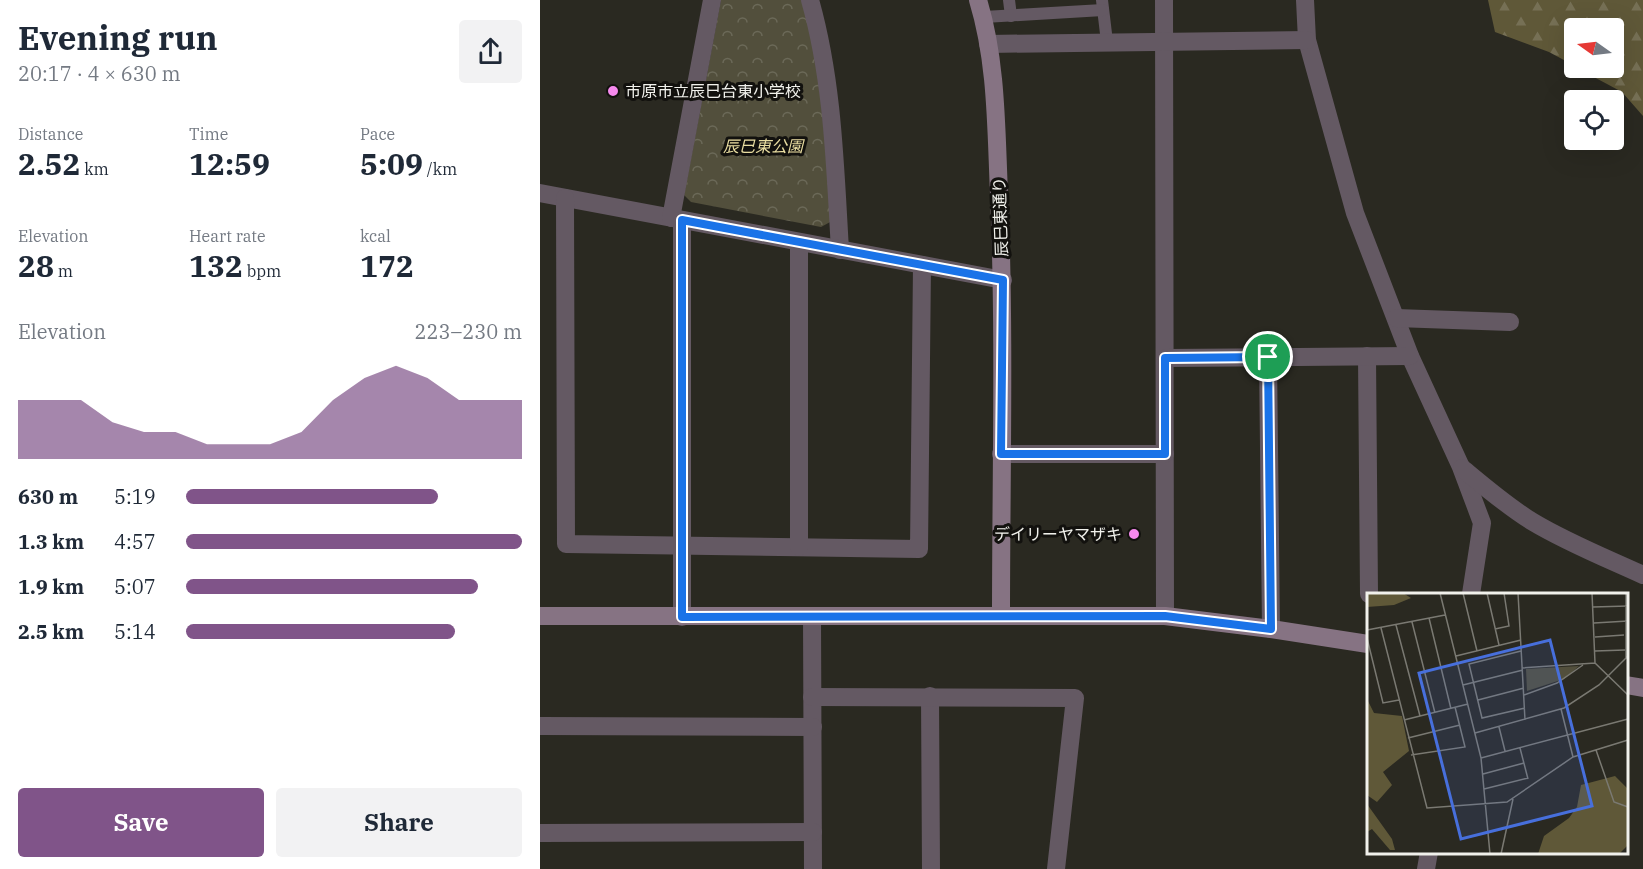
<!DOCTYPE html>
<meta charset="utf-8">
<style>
:root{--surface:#fff;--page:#f2f2f3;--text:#1f2937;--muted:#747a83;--accent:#805489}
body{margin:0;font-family:"IBM Plex Serif","Noto Sans JP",serif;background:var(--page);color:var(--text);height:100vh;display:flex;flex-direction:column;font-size:22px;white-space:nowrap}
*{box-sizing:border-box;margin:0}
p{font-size:20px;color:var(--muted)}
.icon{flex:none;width:33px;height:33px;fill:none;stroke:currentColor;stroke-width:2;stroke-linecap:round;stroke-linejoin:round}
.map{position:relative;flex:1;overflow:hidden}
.side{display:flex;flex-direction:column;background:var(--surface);width:540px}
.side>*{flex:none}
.needle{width:39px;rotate:284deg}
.tools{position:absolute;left:1024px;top:18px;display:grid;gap:12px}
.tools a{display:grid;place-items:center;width:60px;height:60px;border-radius:6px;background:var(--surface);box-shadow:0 6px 24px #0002;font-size:30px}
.pin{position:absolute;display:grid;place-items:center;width:51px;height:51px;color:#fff;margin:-26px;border:3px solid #fff;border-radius:50%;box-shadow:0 2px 6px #0007}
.round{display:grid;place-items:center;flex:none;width:63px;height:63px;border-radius:6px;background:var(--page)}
.head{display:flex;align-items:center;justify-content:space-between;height:102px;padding:0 18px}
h1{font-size:33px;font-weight:700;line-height:45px}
.metrics{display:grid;grid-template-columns:repeat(3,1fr);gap:9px;height:102px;padding:6px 18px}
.metrics div{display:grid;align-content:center}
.metrics b{font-size:30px;font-weight:700}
.metrics small{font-size:16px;font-weight:400}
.metrics p{font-size:16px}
.chart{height:168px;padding:12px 18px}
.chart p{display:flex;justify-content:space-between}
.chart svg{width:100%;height:108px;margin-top:6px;fill:var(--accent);opacity:.7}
.primary-button{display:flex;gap:12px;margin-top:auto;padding:12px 18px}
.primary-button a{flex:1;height:69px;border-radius:6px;background:var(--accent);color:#fff;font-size:24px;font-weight:700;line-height:69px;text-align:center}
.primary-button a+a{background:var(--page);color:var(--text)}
ul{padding:0 18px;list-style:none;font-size:20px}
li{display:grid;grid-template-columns:96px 72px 1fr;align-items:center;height:45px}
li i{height:15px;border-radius:8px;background:var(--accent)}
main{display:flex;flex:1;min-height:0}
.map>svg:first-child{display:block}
.forest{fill:url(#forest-firs)}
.park{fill:url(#park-crowns)}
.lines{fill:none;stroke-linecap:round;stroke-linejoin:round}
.lane{stroke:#645963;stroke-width:12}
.street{stroke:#645963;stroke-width:18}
.secondary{stroke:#867383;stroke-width:18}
.route-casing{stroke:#fff;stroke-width:12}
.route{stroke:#1a73e8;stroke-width:8}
.poi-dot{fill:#f689ed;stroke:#12110e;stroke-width:2}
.labels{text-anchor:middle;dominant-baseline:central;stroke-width:6;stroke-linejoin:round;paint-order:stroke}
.poi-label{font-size:16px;fill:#f1f1ec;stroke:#12110e;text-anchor:start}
.park-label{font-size:16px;font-style:italic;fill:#e9dda1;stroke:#12110e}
.street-label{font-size:16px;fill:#f1f1ec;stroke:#12110e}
.inset-road{fill:none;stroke:#7a7972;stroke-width:1.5}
.view{fill:#476fdc;fill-opacity:0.15;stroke:#476fdc;stroke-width:3}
.inset-edge{fill:none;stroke:#f1f1ec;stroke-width:3}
</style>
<main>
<section class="side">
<div class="head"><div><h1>Evening run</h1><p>20:17 · 4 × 630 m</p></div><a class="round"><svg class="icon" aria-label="share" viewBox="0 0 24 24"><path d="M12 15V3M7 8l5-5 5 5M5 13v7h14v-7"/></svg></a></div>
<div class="metrics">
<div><p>Distance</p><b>2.52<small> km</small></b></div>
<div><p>Time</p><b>12:59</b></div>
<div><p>Pace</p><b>5:09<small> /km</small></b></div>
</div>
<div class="metrics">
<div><p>Elevation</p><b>28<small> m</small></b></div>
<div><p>Heart rate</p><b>132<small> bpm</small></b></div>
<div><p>kcal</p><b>172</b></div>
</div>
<div class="chart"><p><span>Elevation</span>223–230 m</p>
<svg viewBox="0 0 160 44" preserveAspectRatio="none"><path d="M0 44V20L10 20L20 20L30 29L40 33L50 33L60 38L70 38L80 38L90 33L100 20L110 11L120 6L130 11L140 20L150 20L160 20V44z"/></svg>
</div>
<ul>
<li><b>630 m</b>5:19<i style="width:75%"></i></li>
<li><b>1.3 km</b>4:57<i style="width:100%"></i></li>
<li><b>1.9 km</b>5:07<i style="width:87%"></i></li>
<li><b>2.5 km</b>5:14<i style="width:80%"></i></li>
</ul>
<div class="primary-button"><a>Save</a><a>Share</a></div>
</section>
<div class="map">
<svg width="1103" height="869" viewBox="0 0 1103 869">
<defs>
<pattern id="forest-firs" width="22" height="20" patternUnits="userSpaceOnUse" patternTransform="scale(1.5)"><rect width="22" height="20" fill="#5f5838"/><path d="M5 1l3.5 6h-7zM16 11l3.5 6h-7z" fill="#767055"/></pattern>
<pattern id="park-crowns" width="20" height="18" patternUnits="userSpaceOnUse" patternTransform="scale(1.5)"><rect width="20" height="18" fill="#524f3c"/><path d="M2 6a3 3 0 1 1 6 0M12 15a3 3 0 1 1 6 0" fill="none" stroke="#6b6958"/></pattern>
</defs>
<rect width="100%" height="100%" fill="#2a2921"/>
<!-- forest -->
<polygon class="forest" points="948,0 1103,0 1103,116 1082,92 1037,68 1074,68 1074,28 1035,28 1035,66 1009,52 955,32"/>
<!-- park -->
<polygon class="park" points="181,0 267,0 275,29 292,221 281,227 151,202 144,195"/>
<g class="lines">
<!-- lane -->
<g class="lane">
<polyline points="469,0 471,16"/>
<polyline points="562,0 567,42"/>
<polyline points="444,17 563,10"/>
</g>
<!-- street -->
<g class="street">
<path d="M 270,0 C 293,81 295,166 300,250"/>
<polyline points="624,0 625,616"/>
<polyline points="765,0 767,40 815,213 870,356 921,467 942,523 931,594"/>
<polyline points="448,44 767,40"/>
<polyline points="0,193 463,280"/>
<polyline points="25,198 26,544 379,549 382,265"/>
<polyline points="131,218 172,0"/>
<polyline points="856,318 970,322"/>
<polyline points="827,356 829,594"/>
<polyline points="728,357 731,629"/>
<polyline points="625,358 870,356"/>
<polyline points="461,454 625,454"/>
<path d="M 922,468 C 945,487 968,507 993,522 C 1028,543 1066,558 1103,575"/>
<polyline points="259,547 259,242"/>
<polyline points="142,617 142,220"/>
<polyline points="272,617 273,869"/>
<polyline points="390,696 391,869"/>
<polyline points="272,697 535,698 516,869"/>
<polyline points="0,726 273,727"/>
<polyline points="0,833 273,832"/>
<polyline points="886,869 889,852"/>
</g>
<!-- secondary -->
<g class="secondary">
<path d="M 438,0 C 457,62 456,129 459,193 C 465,334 461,475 461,616"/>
<polyline points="0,616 625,616 731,629 828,644"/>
<polyline points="1086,685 1103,688"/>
</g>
</g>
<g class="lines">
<!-- route casing -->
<g class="route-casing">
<polygon id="route" points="142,220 463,280 461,454 625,454 625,358 728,357 731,629 625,616 142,617"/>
</g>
<!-- route -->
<use href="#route" class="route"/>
</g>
<!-- markers -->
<g class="poi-dot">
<circle cx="73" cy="91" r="6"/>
<circle cx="594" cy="534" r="6"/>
</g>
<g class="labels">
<!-- poi labels -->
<g class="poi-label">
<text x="85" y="91">市原市立辰巳台東小学校</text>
<text x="582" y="534" text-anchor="end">デイリーヤマザキ</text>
</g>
<!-- park labels -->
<g class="park-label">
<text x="223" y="146">辰巳東公園</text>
</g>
<!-- street labels -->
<g class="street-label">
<text transform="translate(460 217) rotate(-92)">辰巳東通り</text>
</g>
</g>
<!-- overview -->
<g transform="translate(827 593)">
<rect width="261" height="261" fill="#2a2921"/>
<path d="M 0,0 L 36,0 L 44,5 L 27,12 L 0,14 ZM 0,106 L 7,120 L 35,123 L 42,158 L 16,179 L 25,192 L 10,209 L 0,202 ZM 248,183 L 261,196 L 261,252 L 252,261 L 171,261 L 177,243 L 202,225 L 210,214 L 214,192 ZM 0,211 L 25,246 L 28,257 L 23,257 L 5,236 L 0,239 Z" fill="#5f5838"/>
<path d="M 212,73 L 197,86 L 160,98 L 159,76 Z" fill="#524f3c"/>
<path class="inset-road" d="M 73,0 L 114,165 L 123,261M 96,0 L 110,58M 120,0 L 132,52M 151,0 L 158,127M 225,0 L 228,70M 226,14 L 261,13M 62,25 L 84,116M 45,29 L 68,120M 227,30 L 261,28M 29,32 L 53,123M 14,35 L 60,215 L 140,209 L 206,164 L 261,147M 128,36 L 142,33 L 137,0M 0,37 L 78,22M 228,44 L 257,42M 0,45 L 16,110 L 32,107M 154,58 L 102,71 L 115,125 L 158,115M 228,58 L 258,57M 89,63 L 154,47M 259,66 L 259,0M 155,75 L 228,70 L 261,102M 96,92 L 156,77M 157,102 L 190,90 L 216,72M 111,107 L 157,95M 194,116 L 206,164M 37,127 L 101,111M 132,134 L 138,158M 108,140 L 197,115 L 232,92 L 261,63M 41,145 L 93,132M 153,155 L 161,186M 229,157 L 247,209 L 261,214M 44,162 L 98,154 L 88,114M 114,165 L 261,126M 116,181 L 157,170M 117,196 L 161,185M 134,261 L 146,206"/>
<path class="view" d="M 183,47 L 225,213 L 94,246 L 52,80 Z"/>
<rect width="261" height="261" class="inset-edge"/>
</g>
</svg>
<div class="tools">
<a><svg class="needle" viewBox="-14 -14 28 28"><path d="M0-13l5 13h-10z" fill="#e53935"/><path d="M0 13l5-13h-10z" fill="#747a83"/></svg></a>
<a><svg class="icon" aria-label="locate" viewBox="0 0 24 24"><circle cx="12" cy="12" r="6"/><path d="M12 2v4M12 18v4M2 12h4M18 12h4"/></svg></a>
</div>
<div class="pin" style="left:728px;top:357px;background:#1e9e55"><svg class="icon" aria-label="arrive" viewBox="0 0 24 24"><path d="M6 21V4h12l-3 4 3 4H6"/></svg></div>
</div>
</main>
